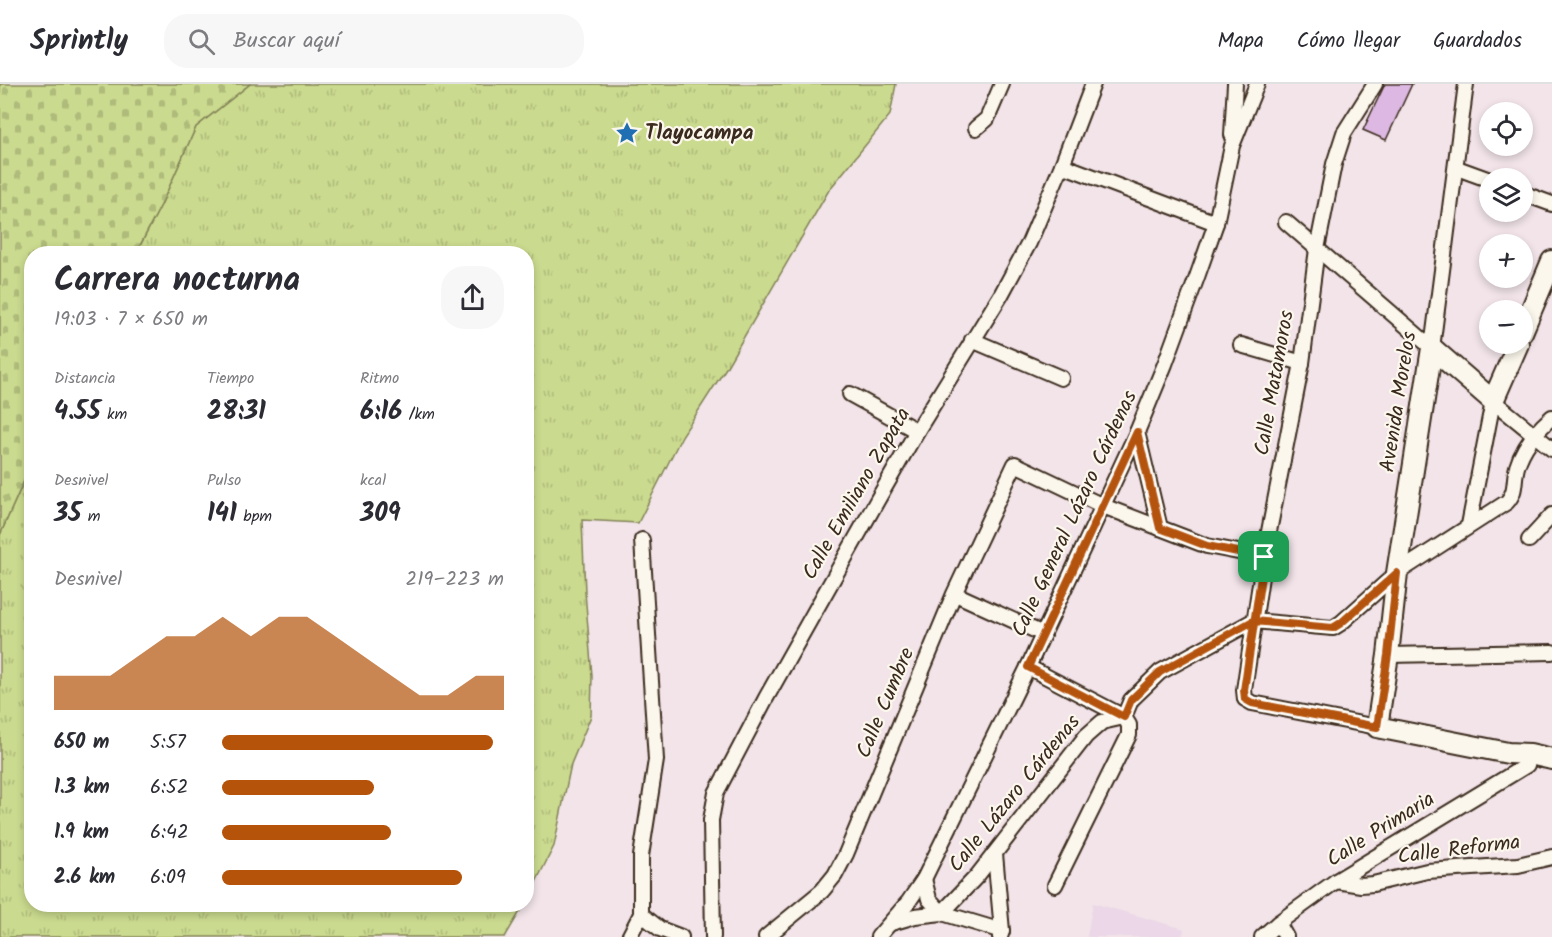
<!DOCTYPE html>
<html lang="es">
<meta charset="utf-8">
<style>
:root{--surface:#fff;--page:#f7f7f7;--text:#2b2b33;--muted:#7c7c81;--line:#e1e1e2;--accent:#b45309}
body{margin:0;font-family:Kalam,sans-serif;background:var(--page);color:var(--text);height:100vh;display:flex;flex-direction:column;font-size:22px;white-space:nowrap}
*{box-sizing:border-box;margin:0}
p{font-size:20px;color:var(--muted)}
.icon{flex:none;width:33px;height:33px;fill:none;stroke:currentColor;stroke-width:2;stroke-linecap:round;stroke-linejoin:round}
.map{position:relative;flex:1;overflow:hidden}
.panel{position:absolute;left:24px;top:162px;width:510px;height:666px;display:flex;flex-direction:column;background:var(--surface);border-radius:24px;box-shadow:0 3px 9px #0003}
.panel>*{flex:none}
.tools{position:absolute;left:1479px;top:18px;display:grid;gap:12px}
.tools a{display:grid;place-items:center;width:54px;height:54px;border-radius:50%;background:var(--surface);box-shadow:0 3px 9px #0003;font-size:30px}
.pin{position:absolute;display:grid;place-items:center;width:51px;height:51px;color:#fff;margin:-26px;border-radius:12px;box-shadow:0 3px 9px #0006}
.round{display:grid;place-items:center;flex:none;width:63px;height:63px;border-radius:24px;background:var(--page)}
.headline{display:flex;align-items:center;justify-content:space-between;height:102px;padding:0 30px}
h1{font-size:33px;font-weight:800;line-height:45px}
.stats{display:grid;grid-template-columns:repeat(3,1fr);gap:9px;height:102px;padding:6px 30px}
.stats div{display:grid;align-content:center}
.stats b{font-size:26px;font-weight:800}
.stats small{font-size:16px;font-weight:400}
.stats p{font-size:16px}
.chart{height:168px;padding:12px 30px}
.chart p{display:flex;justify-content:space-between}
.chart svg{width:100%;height:108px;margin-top:6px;fill:var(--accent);opacity:.7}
ul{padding:0 30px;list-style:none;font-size:20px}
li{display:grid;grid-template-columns:96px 72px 1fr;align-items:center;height:45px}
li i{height:15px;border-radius:8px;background:var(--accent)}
header{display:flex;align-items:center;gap:36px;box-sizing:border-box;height:84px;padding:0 30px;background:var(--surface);border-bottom:2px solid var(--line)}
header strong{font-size:28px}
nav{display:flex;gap:33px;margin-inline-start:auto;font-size:21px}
.search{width:420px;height:54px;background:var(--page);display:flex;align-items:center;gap:15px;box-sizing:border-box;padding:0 21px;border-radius:24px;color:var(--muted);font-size:22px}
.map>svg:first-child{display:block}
.built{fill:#ebd7e7}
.grass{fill:url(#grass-tufts);stroke:#828256;stroke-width:1.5}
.cemetery{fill:url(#cemetery-stones);stroke:#828256;stroke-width:1.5}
.building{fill:#dcb8e2;stroke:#3b2a1e;stroke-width:1.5}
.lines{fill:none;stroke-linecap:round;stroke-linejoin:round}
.street-casing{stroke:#3b2a1e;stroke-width:18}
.secondary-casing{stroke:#3b2a1e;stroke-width:24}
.street{stroke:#fbf7ec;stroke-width:14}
.secondary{stroke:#fbf7ec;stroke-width:20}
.route-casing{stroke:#fff;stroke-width:12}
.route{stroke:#b45309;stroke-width:8}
.labels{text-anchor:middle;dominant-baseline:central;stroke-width:4.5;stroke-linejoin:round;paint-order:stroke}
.poi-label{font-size:21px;font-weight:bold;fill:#3b2a1e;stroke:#fbf7ec;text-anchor:start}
.street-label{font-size:21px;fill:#3b2a1e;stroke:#fbf7ec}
</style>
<header>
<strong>Sprintly</strong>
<div class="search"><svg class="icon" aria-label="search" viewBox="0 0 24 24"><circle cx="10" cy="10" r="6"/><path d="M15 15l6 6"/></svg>Buscar aquí</div>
<nav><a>Mapa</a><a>Cómo llegar</a><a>Guardados</a></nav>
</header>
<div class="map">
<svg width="1552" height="853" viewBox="0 0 1552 853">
<defs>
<pattern id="grass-tufts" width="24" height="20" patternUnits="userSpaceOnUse" patternTransform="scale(1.5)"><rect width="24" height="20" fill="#cada8e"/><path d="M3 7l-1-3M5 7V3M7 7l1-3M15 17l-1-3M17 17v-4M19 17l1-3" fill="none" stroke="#aebb7a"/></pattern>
<pattern id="cemetery-stones" width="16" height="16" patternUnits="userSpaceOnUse" patternTransform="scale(1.5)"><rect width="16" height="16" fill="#cada8e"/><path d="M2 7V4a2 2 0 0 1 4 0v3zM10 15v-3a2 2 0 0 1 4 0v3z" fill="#aebb7a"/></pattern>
</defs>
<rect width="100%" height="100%" fill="#f2e4e9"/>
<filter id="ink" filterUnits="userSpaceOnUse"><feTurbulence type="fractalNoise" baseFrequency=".0167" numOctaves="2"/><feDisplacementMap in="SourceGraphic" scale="12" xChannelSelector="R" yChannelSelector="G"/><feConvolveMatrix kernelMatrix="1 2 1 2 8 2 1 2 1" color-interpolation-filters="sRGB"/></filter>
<g filter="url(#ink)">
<!-- built -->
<polygon class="built" points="1093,819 1184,845 1182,853 1087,853"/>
<!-- grass -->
<g class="grass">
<polygon points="250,0 896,0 890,31 829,106 726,284 682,352 638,439 582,436 585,508 592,592 591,632 571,680 554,762 527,816 526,170 136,170 161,121 196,43"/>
<polygon points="31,381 32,820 524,821 505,853 0,853 0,451"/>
</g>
<!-- cemetery -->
<polygon class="cemetery" points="0,0 250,0 196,43 161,121 136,169 32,170 31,381 0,451"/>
<!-- building -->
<polygon class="building" points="1385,0 1412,0 1386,56 1363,46"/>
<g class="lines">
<!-- street casing -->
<g class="street-casing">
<g id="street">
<polyline points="1375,0 1344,49 1334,80 1317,165 1302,279 1264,473 1244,606 1245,615 1252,619 1377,643"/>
<polyline points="976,44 987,35 1002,0"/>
<polyline points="1232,51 1235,0"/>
<polyline points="1062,81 1216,139"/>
<polyline points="1457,84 1490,96"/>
<polyline points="1522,109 1552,120"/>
<polyline points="1286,138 1432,264"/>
<polyline points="972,256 1061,294"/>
<polyline points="1241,261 1302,279"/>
<polyline points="1432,264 1466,0"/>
<polyline points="850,310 917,347"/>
<polyline points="1137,348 1160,444"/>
<polyline points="1469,441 1493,317 1552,365"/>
<polyline points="1529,456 1552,431"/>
<polyline points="962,513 1043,550"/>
<polyline points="1388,571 1552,568"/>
<polyline points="1028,583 1124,633 1129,641 1129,651 1055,801"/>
<polyline points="995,770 1002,847 1000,853"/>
<polyline points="924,795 929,815 942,829 1002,847"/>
<polyline points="1336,797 1361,801 1373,800 1427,787 1518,781 1552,773"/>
<polyline points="641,830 660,845 681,853"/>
<path d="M 891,839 L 915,832 L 942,829 L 977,792 L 1086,652 L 1102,638 L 1124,633 L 1131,616 L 1160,588 L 1253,537 L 1333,544 L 1341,539 L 1397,489 L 1507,418 C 1517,407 1513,397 1517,383 C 1523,362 1536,347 1552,333"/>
<polyline points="1278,839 1286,853"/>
<polyline points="629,853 641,830 641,772 656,676 642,456"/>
<polyline points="713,853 711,736 716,709 766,614 878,415 917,347 1001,211 1029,159 1062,81 1093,0"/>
<polyline points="766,853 822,807 835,791 846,770 954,510 1015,380 1103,422 1207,462 1264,473"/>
<polyline points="878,853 909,817 924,795 1028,583 1137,348 1165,280 1197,193 1216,139 1232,62 1257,0"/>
<polyline points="1262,853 1278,839 1336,797 1527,681 1530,670"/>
</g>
</g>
<!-- secondary casing -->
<g class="secondary-casing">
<g id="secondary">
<polyline points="1522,248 1552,177"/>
<polyline points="1432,264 1397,489 1388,571 1377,643 1508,669 1530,670 1552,675"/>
<polyline points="1432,264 1493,317 1518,260"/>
</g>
</g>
<!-- street -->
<use href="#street" class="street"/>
<!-- secondary -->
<use href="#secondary" class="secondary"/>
</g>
</g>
<g class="lines" filter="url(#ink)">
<!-- route casing -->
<g class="route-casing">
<polyline id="route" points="1264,473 1207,462 1160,444 1137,348 1028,583 1124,633 1131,616 1160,588 1253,537 1333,544 1341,539 1397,489 1388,571 1377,643 1252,619 1245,615 1244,606 1264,473"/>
</g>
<!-- route -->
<use href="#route" class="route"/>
</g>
<!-- icons -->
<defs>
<g id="sight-bare" transform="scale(1.8)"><path d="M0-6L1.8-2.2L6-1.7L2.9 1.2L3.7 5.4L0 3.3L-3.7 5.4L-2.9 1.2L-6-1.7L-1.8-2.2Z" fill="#1f6fb2" stroke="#fbf7ec" stroke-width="2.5" paint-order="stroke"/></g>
</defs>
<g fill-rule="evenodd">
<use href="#sight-bare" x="627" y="49"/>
</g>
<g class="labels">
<!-- poi labels -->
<g class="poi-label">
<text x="645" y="49">Tlayocampa</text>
</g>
<!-- street labels -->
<g class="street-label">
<text transform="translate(1275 299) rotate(-80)">Calle Matamoros</text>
<text transform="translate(1399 318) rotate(-81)">Avenida Morelos</text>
<text transform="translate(857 410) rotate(-60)">Calle Emiliano Zapata</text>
<text transform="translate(1075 430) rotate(-65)">Calle General Lázaro Cárdenas</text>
<text transform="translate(886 619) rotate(-67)">Calle Cumbre</text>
<text transform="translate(1015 710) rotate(-51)">Calle Lázaro Cárdenas</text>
<text transform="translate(1381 746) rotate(-32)">Calle Primaria</text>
<text transform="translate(1459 766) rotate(-7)">Calle Reforma</text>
</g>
</g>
</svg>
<div class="tools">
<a><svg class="icon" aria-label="locate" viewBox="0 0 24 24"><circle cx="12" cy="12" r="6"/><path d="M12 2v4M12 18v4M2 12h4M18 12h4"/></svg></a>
<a><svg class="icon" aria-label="layers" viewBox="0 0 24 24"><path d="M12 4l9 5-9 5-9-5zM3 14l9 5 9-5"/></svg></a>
<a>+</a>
<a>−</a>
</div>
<div class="pin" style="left:1264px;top:473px;background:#1e9e55"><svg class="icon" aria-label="arrive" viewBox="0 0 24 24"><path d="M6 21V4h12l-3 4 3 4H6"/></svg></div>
<section class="panel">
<div class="headline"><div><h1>Carrera nocturna</h1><p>19:03 · 7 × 650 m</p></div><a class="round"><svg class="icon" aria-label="share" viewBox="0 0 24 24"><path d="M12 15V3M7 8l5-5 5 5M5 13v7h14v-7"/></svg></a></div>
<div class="stats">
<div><p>Distancia</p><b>4.55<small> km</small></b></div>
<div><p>Tiempo</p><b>28:31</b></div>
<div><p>Ritmo</p><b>6:16<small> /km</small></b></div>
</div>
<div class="stats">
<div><p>Desnivel</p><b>35<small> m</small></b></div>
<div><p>Pulso</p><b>141<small> bpm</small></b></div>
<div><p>kcal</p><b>309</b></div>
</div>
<div class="chart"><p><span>Desnivel</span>219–223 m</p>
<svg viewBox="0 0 160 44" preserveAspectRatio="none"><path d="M0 44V30L10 30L20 30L30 22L40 14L50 14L60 6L70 14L80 6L90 6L100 14L110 22L120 30L130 38L140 38L150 30L160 30V44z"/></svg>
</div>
<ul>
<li><b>650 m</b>5:57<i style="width:96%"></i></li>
<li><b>1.3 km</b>6:52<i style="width:54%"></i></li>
<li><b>1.9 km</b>6:42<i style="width:60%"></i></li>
<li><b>2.6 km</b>6:09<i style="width:85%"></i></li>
</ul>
</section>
</div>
